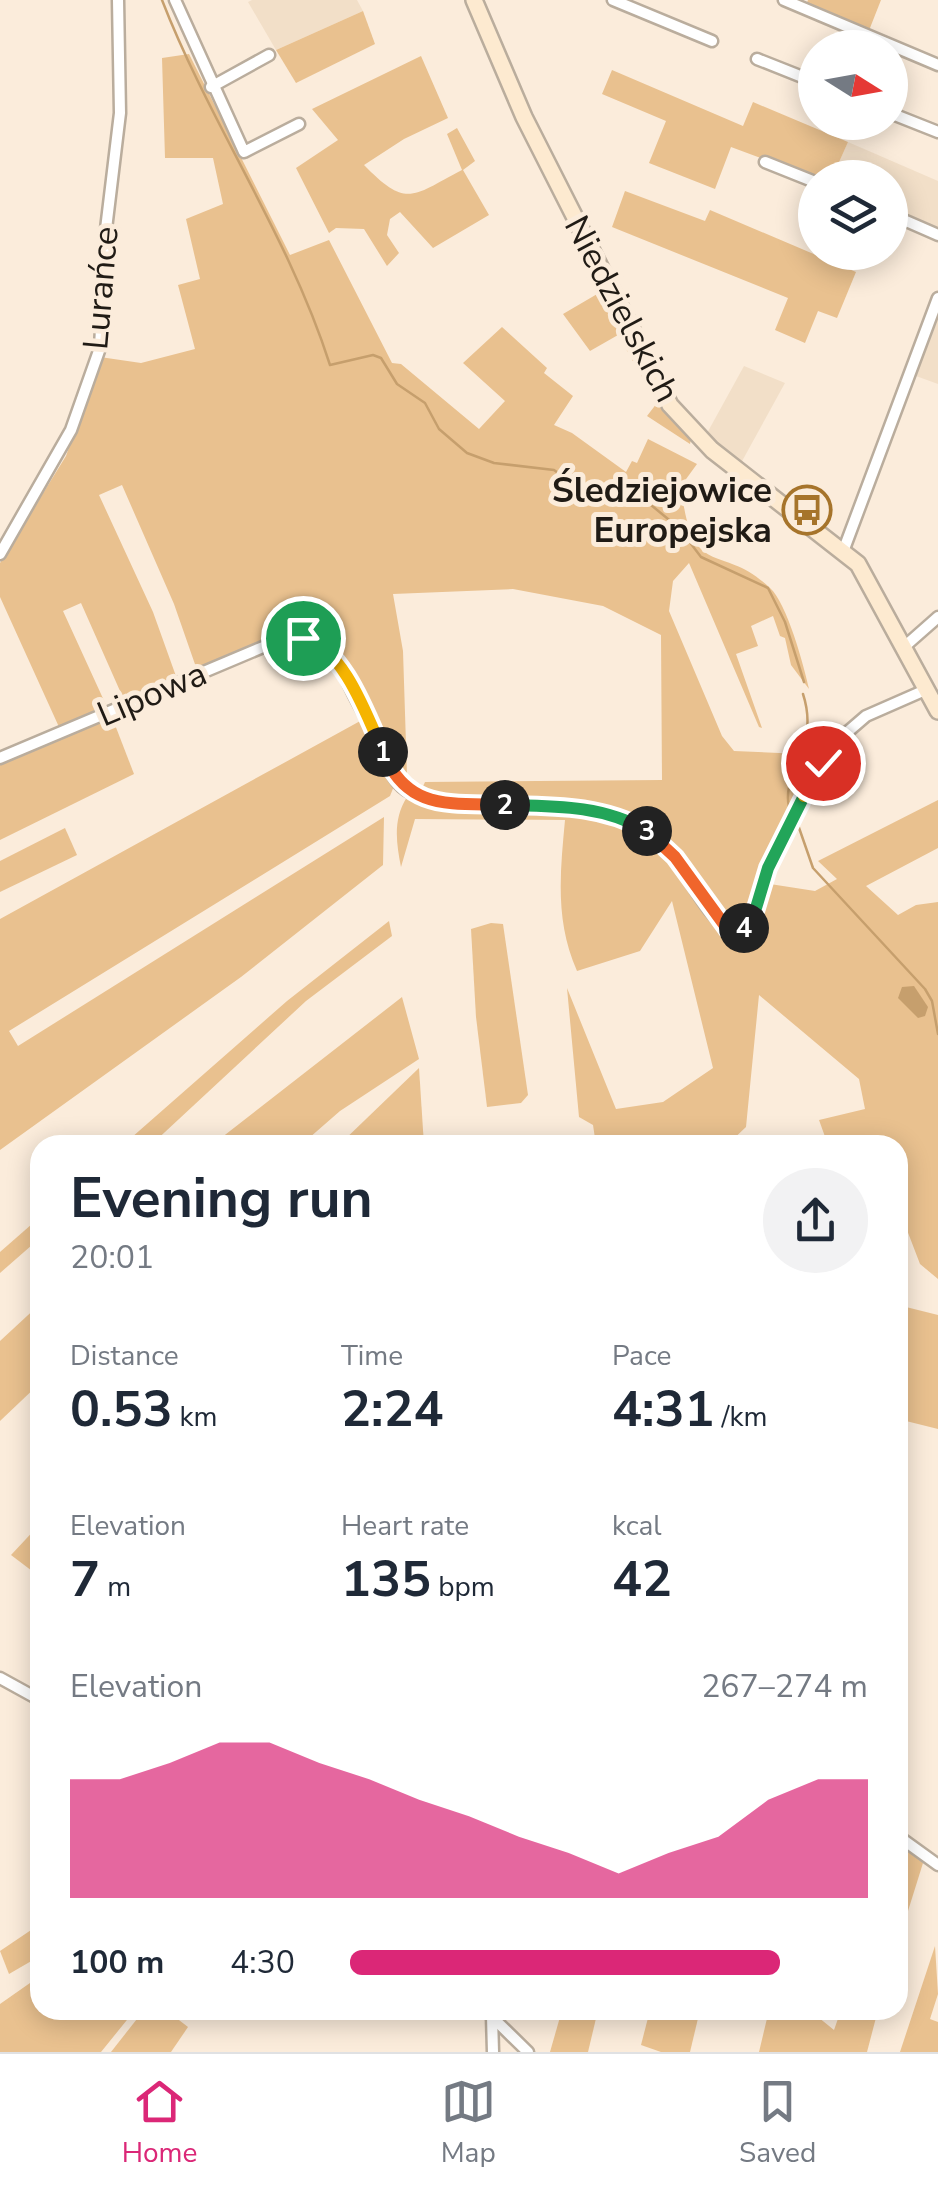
<!DOCTYPE html>
<meta charset="utf-8">
<style>
:root{--surface:#fff;--page:#f2f2f3;--text:#1f2937;--muted:#747a83;--line:#e0e1e3;--accent:#db2777}
body{margin:0;font-family:"Nunito Sans",sans-serif;background:var(--page);color:var(--text);height:100vh;display:flex;flex-direction:column;font-size:38px;white-space:nowrap}
*{box-sizing:border-box;margin:0}
p{font-size:32px;color:var(--muted)}
.icon{flex:none;width:55px;height:55px;fill:none;stroke:currentColor;stroke-width:2;stroke-linecap:round;stroke-linejoin:round}
.map{position:relative;flex:1;overflow:hidden}
.sheet{position:absolute;left:30px;top:1135px;width:878px;height:885px;display:flex;flex-direction:column;background:var(--surface);border-radius:30px;box-shadow:0 5px 25px #0003}
.sheet>*{flex:none}
.needle{width:65px;rotate:101deg}
.fabs{position:absolute;left:798px;top:30px;display:grid;gap:20px}
.fabs a{display:grid;place-items:center;width:110px;height:110px;border-radius:50%;background:var(--surface);box-shadow:0 5px 25px #0003;font-size:50px}
.pin{position:absolute;display:grid;place-items:center;width:85px;height:85px;color:#fff;margin:-42px;border:5px solid #fff;border-radius:50%;box-shadow:0 2px 10px #0007}
.km{position:absolute;width:50px;height:50px;margin:-25px;border-radius:50%;background:#222;color:#fff;font-size:28px;line-height:50px;text-align:center}
.round{display:grid;place-items:center;flex:none;width:105px;height:105px;border-radius:52px;background:var(--page)}
.headline{display:flex;align-items:center;justify-content:space-between;height:170px;padding:0 40px}
h1{font-size:55px;font-weight:700;line-height:75px}
.figures{display:grid;grid-template-columns:repeat(3,1fr);gap:15px;height:170px;padding:10px 40px}
.figures div{display:grid;align-content:center}
.figures b{font-size:50px;font-weight:700}
.figures small{font-size:28px;font-weight:400}
.figures p{font-size:28px}
.chart{height:280px;padding:20px 40px}
.chart p{display:flex;justify-content:space-between}
.chart svg{width:100%;height:180px;margin-top:10px;fill:var(--accent);opacity:.7}
ul{padding:0 40px;list-style:none;font-size:32px}
li{display:grid;grid-template-columns:160px 120px 1fr;align-items:center;height:75px}
li i{height:25px;border-radius:12px;background:var(--accent)}
.menu{display:flex;justify-content:space-around;align-items:center;height:140px;border-top:2px solid var(--line);background:var(--surface);font-size:28px;color:var(--muted)}
.menu a{display:grid;justify-items:center;gap:5px}
.menu .on{color:var(--accent)}
.map>svg:first-child{display:block}
.built{fill:#f2dfc8}
.green{fill:#e9c18f}
.water{fill:#c69f6d}
.lines{fill:none;stroke-linecap:round;stroke-linejoin:round}
.stream{stroke:#c69f6d;stroke-width:2.5}
.street-casing{stroke:#baad9d;stroke-width:15}
.secondary-casing{stroke:#baad9d;stroke-width:20}
.street{stroke:#fff;stroke-width:10}
.secondary{stroke:#fdead0;stroke-width:15}
.split-1-casing{stroke:#fff;stroke-width:20}
.split-2-casing{stroke:#fff;stroke-width:20}
.split-3-casing{stroke:#fff;stroke-width:20}
.split-4-casing{stroke:#fff;stroke-width:20}
.split-5-casing{stroke:#fff;stroke-width:20}
.split-6-casing{stroke:#fff;stroke-width:20}
.split-1{stroke:#f5b400;stroke-width:12}
.split-2{stroke:#f0652b;stroke-width:12}
.split-3{stroke:#22a559;stroke-width:12}
.split-4{stroke:#f0652b;stroke-width:12}
.split-5{stroke:#22a559;stroke-width:12}
.split-6{stroke:#f5b400;stroke-width:12}
.labels{text-anchor:middle;dominant-baseline:central;stroke-width:10;stroke-linejoin:round;paint-order:stroke}
.street-label{font-size:35px;fill:#201b15;stroke:#fbecdb}
.poi-label{font-size:35px;font-weight:bold;fill:#201b15;stroke:#fbecdb;text-anchor:end}
</style>
<div class="map">
<svg width="938" height="2052" viewBox="0 0 938 2052">
<rect width="100%" height="100%" fill="#fbecdb"/>
<!-- built -->
<g class="built">
<polygon points="252,0 357,0 363,11 276,50 248,2"/>
<polygon points="848,142 938,181 938,232 890,210 890,178 832,178"/>
<polygon points="938,319 938,384 916,376"/>
<polygon points="744,366 785,383 741,463 706,435"/>
</g>
<!-- green -->
<g class="green">
<polygon points="808,0 881,0 868,33 806,5"/>
<polygon points="363,11 375,44 296,83 276,50"/>
<path d="M 189,54 L 290,255 L 329,240 L 392,363 L 401,364 L 479,429 L 505,401 L 463,363 L 502,327 L 547,368 L 544,373 L 573,396 L 554,425 L 572,433 L 626,472 L 632,461 L 637,463 L 648,439 L 697,464 L 681,486 C 692,584 720,540 770,588 C 787,603 804,666 809,689 L 791,665 L 785,638 L 780,636 L 773,616 L 751,626 L 758,646 L 736,654 L 762,728 L 759,727 L 689,563 L 673,581 L 669,611 L 722,736 L 734,751 L 802,754 L 813,774 L 777,835 L 770,884 L 815,891 L 837,879 L 818,861 L 938,800 L 938,848 L 866,886 L 898,915 L 916,905 L 938,902 L 938,1279 L 920,1264 L 902,1217 L 898,1217 L 898,1145 L 828,1145 L 819,1120 L 865,1109 L 859,1079 L 759,995 L 746,1127 L 727,1145 L 596,1145 L 593,1125 L 579,1117 L 567,988 L 616,1109 L 663,1102 L 713,1068 L 672,901 L 640,951 L 577,971 C 555,921 560,874 565,820 L 415,819 L 401,867 C 396,842 393,819 407,797 L 416,801 L 425,782 L 662,780 L 661,635 L 603,606 L 513,589 L 393,594 L 403,651 L 407,775 C 390,758 383,736 374,714 C 326,599 291,632 197,670 L 174,604 L 122,485 L 99,495 L 153,612 L 177,679 L 124,700 L 81,603 L 63,611 L 106,705 L 59,727 L 0,597 L 0,563 L 66,456 L 100,357 L 141,363 L 195,349 L 178,285 L 200,279 L 186,219 L 223,204 L 213,158 L 165,158 L 162,58 Z"/>
<path d="M 421,56 L 448,118 L 404,139 L 364,165 C 407,209 412,196 462,170 L 447,134 L 457,128 L 475,161 L 463,170 L 489,215 L 433,248 L 400,212 L 390,219 L 387,235 L 399,253 L 387,266 L 364,229 L 336,228 L 329,233 L 296,168 L 338,140 L 312,109 Z"/>
<polygon points="612,70 743,126 753,102 848,142 832,178 815,178 731,147 715,189 649,163 666,121 602,94"/>
<polygon points="625,191 705,221 710,210 856,272 837,318 818,311 805,343 775,330 788,298 612,227"/>
<polygon points="604,290 657,395 691,439 690,444 647,416 657,403 618,335 590,351 563,314"/>
<polygon points="112,717 134,774 0,840 0,764"/>
<polygon points="362,720 394,786 390,796 9,1031 18,1046 384,817 383,865 241,977 0,1150 0,919"/>
<polygon points="65,828 77,855 0,892 0,861"/>
<polygon points="389,921 392,936 306,1001 151,1145 123,1145 287,1001"/>
<polygon points="491,923 503,924 528,1095 521,1103 487,1107 476,1017 471,929"/>
<polygon points="402,997 419,1059 340,1111 301,1145 212,1145"/>
<polygon points="419,1068 424,1145 339,1145"/>
<polygon points="40,1217 40,1238 0,1273 0,1252"/>
<polygon points="40,1304 40,1383 0,1421 0,1341"/>
<polygon points="898,1305 938,1315 938,1429 898,1419"/>
<polygon points="40,1524 40,1577 11,1555"/>
<polygon points="898,1842 923,1863 898,1943"/>
<polygon points="40,1924 40,1956 9,1974 0,1951"/>
<polygon points="935,1946 938,1994 930,2019 938,2022 938,2052 900,2052"/>
<polygon points="40,1976 40,2010 135,2010 101,2052 0,2052 0,2004"/>
<polygon points="144,2010 166,2010 188,2027 171,2052 111,2052"/>
<polygon points="562,2010 598,2010 588,2052 550,2052"/>
<polygon points="650,2010 700,2010 690,2052 661,2052 641,2045"/>
<polygon points="769,2010 797,2010 807,2017 813,2013 834,2030 841,2010 878,2010 867,2052 759,2052"/>
</g>
<!-- water -->
<polygon class="water" points="914,986 928,1007 925,1016 918,1018 898,998 902,987"/>
<g class="lines">
<!-- stream -->
<g class="stream">
<path d="M 162,0 C 211,126 289,236 330,365 L 373,355 L 381,358 L 397,384 L 425,403 L 439,429 L 467,453 L 494,463 L 554,470 L 573,484 L 651,505 L 679,528 L 701,557 L 768,588 L 785,622 L 804,682"/>
<path d="M 792,816 C 774,776 822,752 803,694"/>
<polyline points="797,822 813,868 925,989 932,1001 938,1034"/>
</g>
<!-- street casing -->
<g class="street-casing">
<g id="street">
<polyline points="175,0 244,152 299,124"/>
<polyline points="613,0 712,41"/>
<polyline points="784,0 938,65"/>
<polyline points="757,59 815,82"/>
<polyline points="211,87 269,55"/>
<polyline points="890,113 938,132"/>
<polyline points="765,162 815,182"/>
<polyline points="890,214 938,235"/>
<polyline points="844,549 938,298"/>
<polyline points="0,554 71,430 100,348 106,229 120,113 118,0"/>
<polyline points="904,647 938,617"/>
<path d="M 0,758 L 263,647 C 321,628 329,643 353,693 C 362,711 373,728 380,747 C 386,760 391,777 402,787 C 437,818 572,797 632,822 C 684,844 692,907 733,932 L 753,918 L 777,847 L 837,741 L 866,716 L 923,691"/>
<polyline points="0,1678 40,1700"/>
<polyline points="898,1836 938,1865"/>
<polyline points="485,2010 528,2052"/>
<polyline points="492,2016 493,2052"/>
</g>
</g>
<!-- secondary casing -->
<g class="secondary-casing">
<polyline id="secondary" points="474,0 524,117 670,405 712,450 858,564 938,711"/>
</g>
<!-- street -->
<use href="#street" class="street"/>
<!-- secondary -->
<use href="#secondary" class="secondary"/>
</g>
<g class="lines">
<!-- split-1 casing -->
<g class="split-1-casing">
<path id="split-1" d="M 303,638 C 343,647 367,716 383,752"/>
</g>
<!-- split-2 casing -->
<g class="split-2-casing">
<path id="split-2" d="M 383,752 C 407,811 450,803 505,805"/>
</g>
<!-- split-3 casing -->
<g class="split-3-casing">
<path id="split-3" d="M 505,805 C 554,806 604,805 647,831"/>
</g>
<!-- split-4 casing -->
<g class="split-4-casing">
<polyline id="split-4" points="647,831 675,857 728,930 744,928"/>
</g>
<!-- split-5 casing -->
<g class="split-5-casing">
<polyline id="split-5" points="744,928 753,918 768,868 804,796"/>
</g>
<!-- split-6 casing -->
<g class="split-6-casing">
<polyline id="split-6" points="804,796 823,763"/>
</g>
<!-- split-1 -->
<use href="#split-1" class="split-1"/>
<!-- split-2 -->
<use href="#split-2" class="split-2"/>
<!-- split-3 -->
<use href="#split-3" class="split-3"/>
<!-- split-4 -->
<use href="#split-4" class="split-4"/>
<!-- split-5 -->
<use href="#split-5" class="split-5"/>
<!-- split-6 -->
<use href="#split-6" class="split-6"/>
</g>
<!-- icons -->
<defs>
<g id="bus-ring" transform="scale(2.5)"><circle r="9.5" fill="#fbecdb" stroke="#a6742b" stroke-width="1.5"/><path d="M-5-6H5V4H4V6H2V4H-2V6H-4V4H-5ZM-3.5-4V0h7V-4ZM-3.5 1.2v1.5H-2V1.2ZM2 1.2v1.5H3.5V1.2Z" fill="#a6742b"/></g>
</defs>
<g fill-rule="evenodd">
<use href="#bus-ring" x="807" y="510"/>
</g>
<g class="labels">
<!-- street labels -->
<g class="street-label">
<text transform="translate(101 288) rotate(-85)">Lurańce</text>
<text transform="translate(622 309) rotate(62)">Niedzielskich</text>
<text transform="translate(152 694) rotate(-23)">Lipowa</text>
</g>
<!-- poi labels -->
<g class="poi-label">
<text x="772" y="490">Śledziejowice<tspan x="772" dy="40">Europejska</tspan></text>
</g>
</g>
</svg>
<div class="fabs">
<a><svg class="needle" viewBox="-14 -14 28 28"><path d="M0-13l5 13h-10z" fill="#e53935"/><path d="M0 13l5-13h-10z" fill="#747a83"/></svg></a>
<a><svg class="icon" aria-label="layers" viewBox="0 0 24 24"><path d="M12 4l9 5-9 5-9-5zM3 14l9 5 9-5"/></svg></a>
</div>
<div class="pin" style="left:303px;top:638px;background:#1e9e55"><svg class="icon" aria-label="arrive" viewBox="0 0 24 24"><path d="M6 21V4h12l-3 4 3 4H6"/></svg></div>
<div class="pin" style="left:823px;top:763px;background:#d93025"><svg class="icon" aria-label="check" viewBox="0 0 24 24"><path d="M5 12l5 5 9-10"/></svg></div>
<b class="km" style="left:383px;top:752px">1</b>
<b class="km" style="left:505px;top:805px">2</b>
<b class="km" style="left:647px;top:831px">3</b>
<b class="km" style="left:744px;top:928px">4</b>
<section class="sheet">
<div class="headline"><div><h1>Evening run</h1><p>20:01</p></div><a class="round"><svg class="icon" aria-label="share" viewBox="0 0 24 24"><path d="M12 15V3M7 8l5-5 5 5M5 13v7h14v-7"/></svg></a></div>
<div class="figures">
<div><p>Distance</p><b>0.53<small> km</small></b></div>
<div><p>Time</p><b>2:24</b></div>
<div><p>Pace</p><b>4:31<small> /km</small></b></div>
</div>
<div class="figures">
<div><p>Elevation</p><b>7<small> m</small></b></div>
<div><p>Heart rate</p><b>135<small> bpm</small></b></div>
<div><p>kcal</p><b>42</b></div>
</div>
<div class="chart"><p><span>Elevation</span>267–274 m</p>
<svg viewBox="0 0 160 44" preserveAspectRatio="none"><path d="M0 44V15L10 15L20 11L30 6L40 6L50 11L60 15L70 20L80 24L90 29L100 33L110 38L120 33L130 29L140 20L150 15L160 15V44z"/></svg>
</div>
<ul>
<li><b>100 m</b>4:30<i style="width:83%"></i></li>
</ul>
</section>
</div>
<nav class="menu">
<a class="on"><svg class="icon" aria-label="home" viewBox="0 0 24 24"><path d="M3 11l9-7 9 7M6 9v11h12V9"/></svg>Home</a>
<a><svg class="icon" aria-label="map" viewBox="0 0 24 24"><path d="M3 6l6-2 6 2 6-2v14l-6 2-6-2-6 2zM9 4v14M15 6v14"/></svg>Map</a>
<a><svg class="icon" aria-label="saved" viewBox="0 0 24 24"><path d="M7 4h10v16l-5-4-5 4z"/></svg>Saved</a>
</nav>
